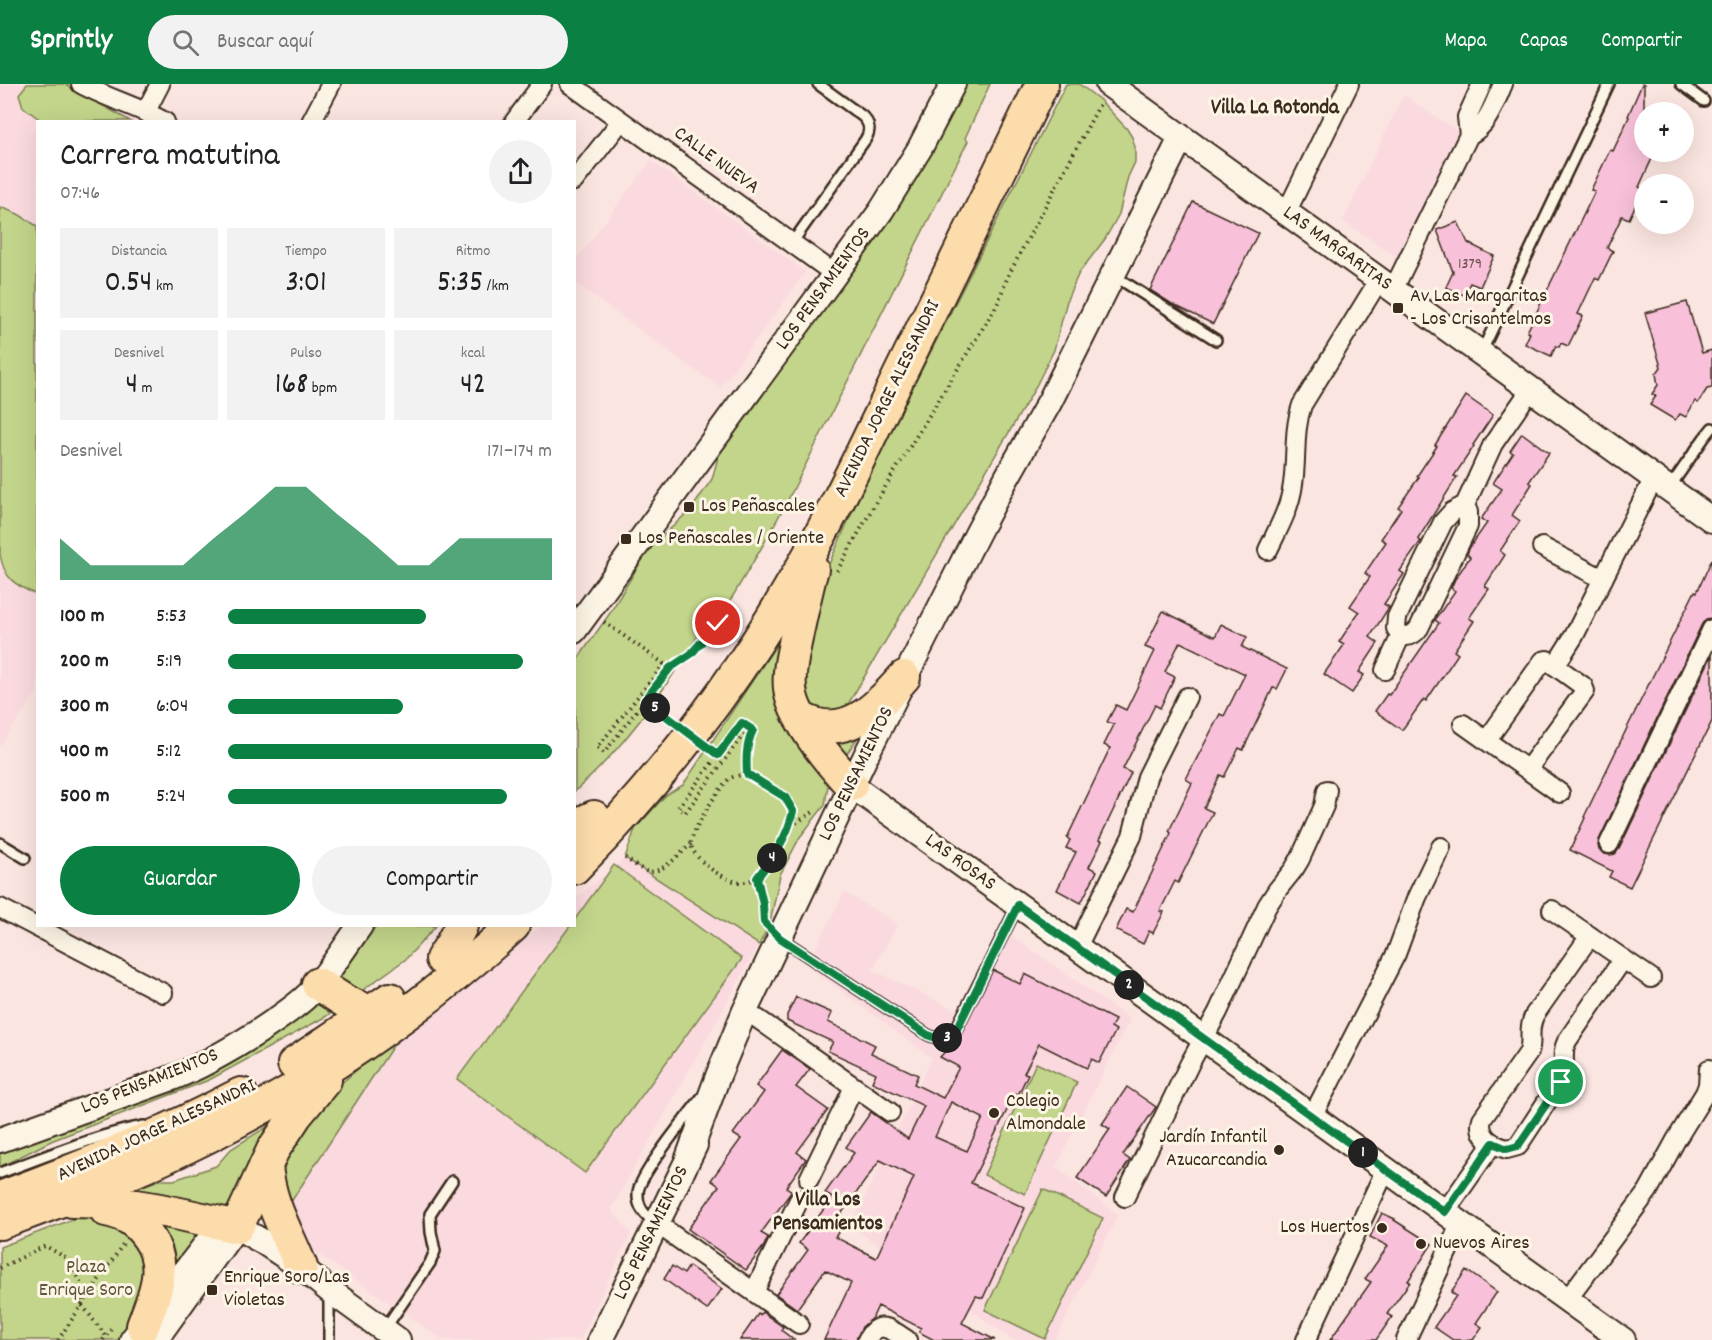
<!DOCTYPE html>
<html lang="es">
<meta charset="utf-8">
<style>
:root{--surface:#fff;--page:#f2f2f2;--text:#202124;--muted:#757577;--accent:#0b8043}
body{margin:0;font-family:Dekko,sans-serif;background:var(--page);color:var(--text);height:100vh;display:flex;flex-direction:column;font-size:22px;white-space:nowrap}
*{box-sizing:border-box;margin:0}
p{font-size:20px;color:var(--muted)}
.icon{flex:none;width:33px;height:33px;fill:none;stroke:currentColor;stroke-width:2;stroke-linecap:round;stroke-linejoin:round}
.map{position:relative;flex:1;overflow:hidden}
.side{position:absolute;left:36px;top:36px;width:540px;height:807px;display:flex;flex-direction:column;background:var(--surface);border-radius:0px;box-shadow:0 6px 24px #0002}
.side>*{flex:none}
.fabs{position:absolute;left:1634px;top:18px;display:grid;gap:12px}
.fabs a{display:grid;place-items:center;width:60px;height:60px;border-radius:50%;background:var(--surface);box-shadow:0 6px 24px #0002;font-size:30px}
.pin{position:absolute;display:grid;place-items:center;width:51px;height:51px;color:#fff;margin:-26px;border:3px solid #fff;border-radius:50%;box-shadow:0 2px 6px #0007}
.km{position:absolute;width:30px;height:30px;margin:-15px;border-radius:50%;background:#222;color:#fff;font-size:16px;line-height:30px;text-align:center}
.round{display:grid;place-items:center;flex:none;width:63px;height:63px;border-radius:32px;background:var(--page)}
.summary{display:flex;align-items:center;justify-content:space-between;height:102px;padding:0 24px}
h1{font-size:33px;font-weight:600;line-height:45px}
.stats{display:grid;grid-template-columns:repeat(3,1fr);gap:9px;height:102px;padding:6px 24px}
.stats div{display:grid;align-content:center;border-radius:0px;background:var(--page);text-align:center}
.stats b{font-size:30px;font-weight:600}
.stats small{font-size:16px;font-weight:400}
.stats p{font-size:16px}
.chart{height:168px;padding:12px 24px}
.chart p{display:flex;justify-content:space-between}
.chart svg{width:100%;height:108px;margin-top:6px;fill:var(--accent);opacity:.7}
.cta{display:flex;gap:12px;margin-top:auto;padding:12px 24px}
.cta a{flex:1;height:69px;border-radius:36px;background:var(--accent);color:#fff;font-size:24px;font-weight:600;line-height:69px;text-align:center}
.cta a+a{background:var(--page);color:var(--text)}
ul{padding:0 24px;list-style:none;font-size:20px}
li{display:grid;grid-template-columns:96px 72px 1fr;align-items:center;height:45px}
li i{height:15px;border-radius:8px;background:var(--accent)}
header{display:flex;align-items:center;gap:36px;box-sizing:border-box;height:84px;padding:0 30px;background:var(--accent);color:#fff}
header strong{font-size:28px}
nav{display:flex;gap:33px;margin-inline-start:auto;font-size:21px}
.search{width:420px;height:54px;background:var(--page);display:flex;align-items:center;gap:15px;box-sizing:border-box;padding:0 21px;border-radius:33px;color:var(--muted);font-size:22px}
.map>svg:first-child{display:block}
.built{fill:#fadadf}
.green{fill:#c2d58a;stroke:#7e8054;stroke-width:1.5}
.building{fill:#f8c1d9;stroke:#3b2a1e;stroke-width:1.5;fill-rule:evenodd}
.lines{fill:none;stroke-linecap:round;stroke-linejoin:round}
.lane-casing{stroke:#3b2a1e;stroke-width:14}
.street-casing{stroke:#3b2a1e;stroke-width:22}
.secondary-casing{stroke:#3b2a1e;stroke-width:28}
.highway-casing{stroke:#3b2a1e;stroke-width:36}
.path{stroke:#3b2a1e;stroke-width:4;stroke-dasharray:1.5 4.5;stroke-linecap:butt}
.lane{stroke:#fcf5e5;stroke-width:9}
.street{stroke:#fcf5e5;stroke-width:18}
.secondary{stroke:#fcf5e5;stroke-width:24}
.highway{stroke:#fddcac;stroke-width:32}
.path-bridge{stroke:#3b2a1e;stroke-width:4;stroke-dasharray:1.5 4.5;stroke-linecap:butt}
.route-casing{stroke:#fff;stroke-width:12}
.route{stroke:#0b8043;stroke-width:8}
.poi-dot{fill:#3b2a1e;stroke:#fcf5e5;stroke-width:2}
.labels{text-anchor:middle;dominant-baseline:central;stroke-width:6;stroke-linejoin:round;paint-order:stroke}
.number-label{font-size:16px;fill:#6a504d}
.street-label{font-size:20px;fill:#3b2a1e;stroke:#fcf5e5}
.poi-label{font-size:20px;fill:#3b2a1e;stroke:#fcf5e5;text-anchor:start}
.park-label{font-size:20px;fill:#5d5539;stroke:#fcf5e5}
.neighbourhood-label{font-size:21px;font-weight:bold;fill:#3b2a1e;stroke:#fcf5e5}
</style>
<header>
<strong>Sprintly</strong>
<div class="search"><svg class="icon" aria-label="search" viewBox="0 0 24 24"><circle cx="10" cy="10" r="6"/><path d="M15 15l6 6"/></svg>Buscar aquí</div>
<nav><a>Mapa</a><a>Capas</a><a>Compartir</a></nav>
</header>
<div class="map">
<svg width="1712" height="1256" viewBox="0 0 1712 1256">
<rect width="100%" height="100%" fill="#fbe5e1"/>
<filter id="ink" filterUnits="userSpaceOnUse"><feTurbulence type="fractalNoise" baseFrequency=".0167" numOctaves="2"/><feDisplacementMap in="SourceGraphic" scale="12" xChannelSelector="R" yChannelSelector="G"/><feConvolveMatrix kernelMatrix="1 2 1 2 8 2 1 2 1" color-interpolation-filters="sRGB"/></filter>
<g filter="url(#ink)">
<!-- built -->
<g class="built">
<polygon points="0,0 81,0 150,37 38,38 37,608 0,662"/>
<polygon points="1403,11 1460,49 1398,174 1343,137"/>
<polygon points="651,77 806,188 720,304 575,199 575,177"/>
<polygon points="625,774 759,861 611,1126 631,1149 580,1256 443,1256 295,1154 283,1130 398,954 542,842 574,842 575,815"/>
<polygon points="844,808 898,840 873,886 968,932 1011,851 1130,935 1056,1083 1118,1131 1055,1256 1013,1256 851,1142 932,974 807,882"/>
</g>
<!-- green -->
<g class="green">
<polygon points="27,0 65,0 130,37 42,37 23,23 19,10"/>
<path d="M 966,0 L 990,0 L 965,54 L 968,57 L 790,412 L 762,463 L 724,527 L 716,523 C 676,588 633,656 575,707 L 575,579 L 610,529 L 647,467 L 693,423 L 712,395 L 720,366 L 793,264 L 862,176 L 916,95 Z"/>
<polygon points="1066,0 1079,0 1100,16 1127,45 1132,53 1135,63 1135,78 1128,93 1119,130 1105,155 1079,189 1068,213 1054,266 1034,306 847,622 841,627 823,633 798,610 817,508 833,471 874,380"/>
<path d="M 0,123 L 18,130 L 37,142 L 37,511 C 15,501 4,495 0,470 Z"/>
<polygon points="779,557 775,601 825,688 828,701 825,721 800,753 780,791 770,839 759,861 625,774 635,745 666,711 683,701"/>
<polygon points="859,650 858,653 842,677 828,654"/>
<polygon points="614,781 742,875 585,1089 457,995 570,842 574,842 575,835"/>
<polygon points="376,842 436,842 406,875 325,933 209,996 51,1057 0,1083 0,1066 221,980 325,914"/>
<polygon points="398,954 283,1130 278,1105 284,1060 309,1027 359,984"/>
<polygon points="1036,979 1077,998 1025,1110 984,1091"/>
<polygon points="289,1029 236,1128 125,1110 140,1103 159,1096 174,1096 216,1082 231,1065"/>
<polygon points="1043,1105 1103,1134 1045,1255 985,1226"/>
<polygon points="139,1126 197,1146 197,1153 176,1190"/>
<polygon points="104,1131 119,1135 152,1183 129,1242 119,1256 0,1256 0,1163 76,1134"/>
</g>
<!-- building -->
<g class="building">
<polygon points="1642,0 1644,0 1644,68 1655,68 1639,103 1643,105 1629,135 1622,132 1607,164 1613,167 1599,196 1595,194 1578,230 1583,232 1568,262 1561,259 1559,263 1556,262 1551,272 1525,260 1530,249 1527,248 1595,107 1591,106 1610,66 1613,67 1629,33 1628,32"/>
<polygon points="1193,118 1258,149 1213,240 1172,220 1150,206"/>
<polygon points="1458,138 1468,159 1494,172 1480,203 1470,199 1464,211 1446,203 1453,188 1437,146"/>
<polygon points="1687,218 1702,269 1712,266 1712,304 1707,305 1698,319 1695,317 1686,333 1680,330 1675,336 1650,321 1656,312 1652,310 1658,301 1656,290 1661,283 1645,229"/>
<polygon points="1466,312 1493,331 1473,361 1474,362 1454,392 1457,393 1418,455 1421,457 1400,487 1404,490 1384,520 1389,523 1370,553 1378,559 1359,588 1364,591 1352,609 1324,590 1344,561 1339,558 1359,528 1350,522 1370,493 1365,489 1386,458 1381,455 1401,425 1398,423 1419,393 1417,392 1437,362 1435,361"/>
<polygon points="1522,349 1549,369 1529,398 1532,400 1512,431 1520,437 1500,467 1505,471 1485,502 1489,505 1469,534 1474,537 1454,567 1458,570 1426,617 1424,615 1402,646 1375,627 1387,610 1389,611 1439,539 1435,536 1455,507 1451,504 1455,495 1470,473 1467,470 1470,463 1487,439 1481,435 1502,405 1493,399 1513,369 1510,367"/>
<polygon points="1712,475 1712,534 1706,535 1702,540 1599,756 1598,761 1599,766 1605,770 1610,771 1615,770 1619,765 1712,571 1712,637 1630,803 1609,793 1612,787 1570,766 1585,734 1584,733 1627,644 1695,507 1697,508"/>
<polygon points="1163,527 1215,553 1221,540 1247,553 1242,563 1287,585 1277,605 1273,604 1243,666 1239,664 1224,693 1220,691 1204,724 1213,728 1178,799 1175,797 1160,827 1164,828 1153,849 1149,847 1143,860 1116,846 1126,825 1133,828 1171,749 1169,747 1192,699 1186,695 1220,630 1224,632 1245,590 1180,558 1165,588 1175,593 1160,624 1155,621 1123,685 1131,689 1099,756 1102,757 1089,783 1097,787 1081,819 1057,806 1076,768 1066,764 1070,756 1067,754 1110,664 1104,661 1114,641 1107,638 1116,621 1126,626 1155,567 1145,563"/>
<path d="M 993,886 L 1020,900 L 1025,890 L 1115,936 L 1111,943 L 1116,946 L 1099,979 L 1092,975 L 1087,984 L 1039,960 L 1024,989 L 1028,990 L 1018,1011 L 1015,1010 L 971,1099 L 1025,1124 L 983,1214 L 976,1212 L 962,1239 L 995,1256 L 934,1256 L 919,1248 L 921,1244 L 878,1222 L 872,1235 L 862,1243 L 856,1256 L 824,1256 L 851,1199 L 825,1186 L 797,1225 L 776,1210 L 808,1166 L 799,1159 L 832,1114 L 825,1109 L 854,1069 L 846,1063 L 871,1028 L 908,1055 L 924,1022 L 872,998 L 876,989 L 828,967 L 833,958 L 787,937 L 787,931 L 796,913 L 832,929 L 828,938 L 875,961 L 871,969 L 918,991 L 914,1000 L 943,1014 L 959,983 L 940,973 L 961,950 ZM 951,1018 L 983,1034 L 967,1067 L 935,1053 ZM 880,1076 L 914,1093 L 876,1174 L 835,1153 L 843,1142 L 836,1137 Z"/>
<polygon points="782,966 810,985 796,1003 828,1026 797,1068 806,1075 786,1103 792,1107 761,1149 768,1153 764,1162 746,1186 688,1145 719,1102 711,1096 741,1055 733,1050 764,1008 756,1002"/>
<polygon points="1127,1003 1156,1023 1123,1071 1130,1076 1106,1113 1077,1094 1110,1045 1102,1040"/>
<polygon points="1382,1129 1395,1135 1394,1136 1432,1160 1408,1197 1410,1198 1387,1230 1392,1233 1376,1256 1330,1256 1371,1198 1365,1195 1388,1162 1370,1153"/>
<polygon points="672,1182 684,1190 689,1182 722,1205 707,1226 664,1195"/>
<polygon points="1466,1186 1497,1208 1476,1239 1482,1243 1473,1256 1453,1256 1434,1243 1456,1212 1451,1208"/>
<polygon points="762,1228 783,1243 781,1246 794,1256 740,1256 758,1230 760,1231"/>
</g>
<g class="lines">
<!-- lane casing -->
<g class="lane-casing">
<g id="lane">
<polyline points="1681,0 1704,17"/>
<path d="M 792,159 L 865,56 C 871,47 870,39 862,32 L 818,0"/>
<polyline points="1113,191 1216,256"/>
<polyline points="1481,269 1609,0"/>
<polyline points="1670,403 1704,354 1712,344"/>
<polyline points="0,759 25,774"/>
<path d="M 780,854 L 928,951 C 939,956 947,955 955,947 L 1017,823"/>
<path d="M 0,1089 C 47,1072 95,1051 144,1042"/>
<path d="M 656,1139 C 646,1132 637,1124 638,1109 C 638,1092 689,1030 702,1013"/>
<polyline points="329,1209 329,1256"/>
<polyline points="384,1246 430,1179 435,1167 431,1148 430,1130 452,1097"/>
</g>
</g>
<!-- street casing -->
<g class="street-casing">
<g id="street">
<path d="M 81,0 C 108,15 138,22 165,38"/>
<polyline points="570,0 835,190"/>
<polyline points="146,27 160,0"/>
<polyline points="311,38 331,0"/>
<polyline points="514,38 542,0"/>
<polyline points="1469,51 1467,33 1482,0"/>
<polyline points="574,97 621,37"/>
<polyline points="1286,129 1349,0"/>
<path d="M 1393,206 L 1469,51 C 1488,42 1495,18 1503,0"/>
<path d="M 1465,421 L 1468,428 L 1468,442 L 1419,544 C 1413,553 1401,556 1396,544 L 1397,533 L 1443,438 L 1452,428 L 1465,421 L 1493,360 L 1531,305"/>
<polyline points="1542,463 1603,495"/>
<path d="M 1268,466 C 1278,445 1290,424 1293,400 C 1297,373 1293,347 1302,321 L 1379,196"/>
<polyline points="1555,582 1574,552 1654,394"/>
<polyline points="1385,586 1401,551"/>
<polyline points="1463,640 1560,709"/>
<polyline points="1487,656 1543,577 1547,576 1583,602 1585,607 1528,685"/>
<polyline points="1609,760 1712,545"/>
<polyline points="0,824 163,909"/>
<polyline points="1552,826 1651,894"/>
<path d="M 1590,852 L 1535,930 C 1527,945 1533,954 1529,968 L 1482,1035 C 1477,1052 1492,1061 1507,1065 L 1518,1062 L 1521,1057 L 1563,993 C 1567,980 1560,971 1567,957 L 1623,875"/>
<polyline points="1077,863 1132,752 1147,693 1187,613"/>
<polyline points="758,935 890,1028"/>
<polyline points="1312,1033 1396,870 1417,813 1441,763"/>
<polyline points="809,1095 854,1003"/>
<polyline points="1125,1113 1190,979 1218,928 1267,822 1278,805 1294,785 1300,775 1324,722 1327,706"/>
<polyline points="1445,1128 1493,1059"/>
<polyline points="656,1139 799,1240"/>
<polyline points="754,1208 799,1116"/>
<polyline points="1567,1216 1648,1107 1676,1056 1705,1009 1708,1001 1709,985"/>
<path d="M 867,1256 C 878,1234 892,1246 907,1256"/>
<polyline points="1306,1256 1386,1085"/>
<polyline points="1406,1256 1461,1139"/>
</g>
</g>
<!-- secondary casing -->
<g class="secondary-casing">
<g id="secondary">
<polyline points="1108,0 1712,436"/>
<polyline points="574,547 881,127 920,64 953,0"/>
<polyline points="851,701 1623,1256"/>
<path d="M 0,1056 L 172,994 C 203,982 230,966 258,948 C 276,936 295,924 310,909 C 329,889 344,864 360,842"/>
<polyline points="688,1074 718,992 744,929 869,665 977,450 1006,395 1050,317 1181,54"/>
<polyline points="237,1143 265,1159 301,1183 329,1206 398,1256"/>
<polyline points="132,1256 210,1155 218,1149 237,1143"/>
<polyline points="155,1256 229,1153"/>
<polyline points="600,1256 695,1061"/>
</g>
</g>
<!-- highway casing -->
<g class="highway-casing">
<g id="highway">
<path d="M 812,485 C 806,506 802,527 797,549 C 794,566 788,586 790,604 C 792,634 831,679 851,701"/>
<path d="M 801,634 C 844,659 877,624 904,593"/>
<polyline points="574,742 594,733"/>
<path d="M 574,784 C 658,699 733,603 793,499 C 833,432 866,360 900,290 C 948,193 995,97 1042,0"/>
<polyline points="442,875 451,861 461,842"/>
<polyline points="318,900 346,918 372,929"/>
<polyline points="294,980 390,915"/>
<path d="M 266,1081 C 269,1120 287,1148 301,1183"/>
<path d="M 0,1114 C 82,1084 163,1051 241,1010"/>
<path d="M 72,1117 C 128,1117 182,1130 237,1143 L 273,1066 L 296,1031 L 325,996"/>
<path d="M 106,1126 C 125,1130 136,1136 148,1153 C 169,1182 154,1212 143,1242"/>
<path d="M 0,1139 C 54,1119 109,1099 161,1075 C 290,1016 408,937 513,842"/>
</g>
</g>
<!-- path -->
<g class="path">
<polyline points="837,487 876,418 997,221 1008,192 1101,18"/>
<polyline points="604,538 670,584"/>
<polyline points="664,580 597,664 604,669 670,584 691,571 721,533 720,532"/>
<path d="M 747,690 C 746,674 746,661 753,646 L 742,639 L 678,724 L 685,729 L 749,643"/>
<polyline points="791,742 815,727"/>
<path d="M 625,774 C 631,778 639,784 646,787 C 660,792 681,769 691,760"/>
<path d="M 757,794 C 753,795 748,798 744,798 C 729,801 691,775 691,759 C 691,748 720,702 729,695 C 734,692 741,691 747,690 C 759,696 773,703 783,712 C 807,734 772,774 757,794 L 763,820 L 764,837"/>
<polyline points="0,1184 45,1162 58,1169 71,1178 80,1198 82,1221 106,1252"/>
<polyline points="58,1256 123,1160"/>
<polyline points="103,1256 113,1243"/>
</g>
<!-- lane -->
<use href="#lane" class="lane"/>
<!-- street -->
<use href="#street" class="street"/>
<!-- secondary -->
<use href="#secondary" class="secondary"/>
<!-- highway -->
<use href="#highway" class="highway"/>
<!-- path-bridge -->
<polyline class="path-bridge" points="645,617 719,671"/>
</g>
</g>
<g class="lines" filter="url(#ink)">
<!-- route casing -->
<g class="route-casing">
<path id="route" d="M 718,539 L 691,570 L 670,584 L 645,616 L 718,671 L 742,639 L 753,646 C 746,661 746,674 747,690 L 785,713 L 793,727 C 788,753 773,773 757,794 L 763,820 L 764,838 L 780,854 L 928,951 C 939,956 947,955 956,947 L 1018,821 L 1445,1128 L 1493,1059 L 1507,1065 L 1518,1062 L 1561,998"/>
</g>
<!-- route -->
<use href="#route" class="route"/>
</g>
<!-- markers -->
<g class="poi-dot">
<rect x="1392" y="218" width="12" height="12" rx="3"/>
<rect x="683" y="417" width="12" height="12" rx="3"/>
<rect x="620" y="449" width="12" height="12" rx="3"/>
<circle cx="994" cy="1029" r="6"/>
<circle cx="1279" cy="1066" r="6"/>
<circle cx="1382" cy="1144" r="6"/>
<circle cx="1421" cy="1160" r="6"/>
<rect x="206" y="1200" width="12" height="12" rx="3"/>
</g>
<g class="labels">
<!-- number labels -->
<g class="number-label">
<text x="1470" y="180">1379</text>
</g>
<!-- street labels -->
<g class="street-label">
<text transform="translate(716 77) rotate(36)">CALLE NUEVA</text>
<text transform="translate(1337 165) rotate(36)">LAS MARGARITAS</text>
<text transform="translate(824 205) rotate(-54)">LOS PENSAMIENTOS</text>
<text transform="translate(888 315) rotate(-64)">AVENIDA JORGE ALESSANDRI</text>
<text transform="translate(857 690) rotate(-64)">LOS PENSAMIENTOS</text>
<text transform="translate(960 779) rotate(36)">LAS ROSAS</text>
<text transform="translate(150 998) rotate(-22)">LOS PENSAMIENTOS</text>
<text transform="translate(157 1047) rotate(-25)">AVENIDA JORGE ALESSANDRI</text>
<text transform="translate(652 1149) rotate(-64)">LOS PENSAMIENTOS</text>
</g>
<!-- poi labels -->
<g class="poi-label">
<text x="1410" y="213">Av Las Margaritas<tspan x="1410" dy="23">- Los Crisantelmos</tspan></text>
<text x="701" y="423">Los Peñascales</text>
<text x="638" y="455">Los Peñascales / Oriente</text>
<text x="1006" y="1018">Colegio<tspan x="1006" dy="23">Almondale</tspan></text>
<text x="1267" y="1054" text-anchor="end">Jardín Infantil<tspan x="1267" dy="23">Azucarcandia</tspan></text>
<text x="1370" y="1144" text-anchor="end">Los Huertos</text>
<text x="1433" y="1160">Nuevos Aires</text>
<text x="224" y="1194">Enrique Soro/Las<tspan x="224" dy="23">Violetas</tspan></text>
</g>
<!-- park labels -->
<g class="park-label">
<text x="86" y="1184">Plaza<tspan x="86" dy="23">Enrique Soro</tspan></text>
</g>
<!-- neighbourhood labels -->
<g class="neighbourhood-label">
<text x="1275" y="25">Villa La Rotonda</text>
<text x="828" y="1117">Villa Los<tspan x="828" dy="24">Pensamientos</tspan></text>
</g>
</g>
</svg>
<div class="fabs">
<a>+</a>
<a>−</a>
</div>
<div class="pin" style="left:1561px;top:998px;background:#1e9e55"><svg class="icon" aria-label="arrive" viewBox="0 0 24 24"><path d="M6 21V4h12l-3 4 3 4H6"/></svg></div>
<div class="pin" style="left:718px;top:539px;background:#d93025"><svg class="icon" aria-label="check" viewBox="0 0 24 24"><path d="M5 12l5 5 9-10"/></svg></div>
<b class="km" style="left:1363px;top:1069px">1</b>
<b class="km" style="left:1129px;top:901px">2</b>
<b class="km" style="left:947px;top:954px">3</b>
<b class="km" style="left:772px;top:774px">4</b>
<b class="km" style="left:655px;top:624px">5</b>
<section class="side">
<div class="summary"><div><h1>Carrera matutina</h1><p>07:46</p></div><a class="round"><svg class="icon" aria-label="share" viewBox="0 0 24 24"><path d="M12 15V3M7 8l5-5 5 5M5 13v7h14v-7"/></svg></a></div>
<div class="stats">
<div><p>Distancia</p><b>0.54<small> km</small></b></div>
<div><p>Tiempo</p><b>3:01</b></div>
<div><p>Ritmo</p><b>5:35<small> /km</small></b></div>
</div>
<div class="stats">
<div><p>Desnivel</p><b>4<small> m</small></b></div>
<div><p>Pulso</p><b>168<small> bpm</small></b></div>
<div><p>kcal</p><b>42</b></div>
</div>
<div class="chart"><p><span>Desnivel</span>171–174 m</p>
<svg viewBox="0 0 160 44" preserveAspectRatio="none"><path d="M0 44V27L10 38L20 38L30 38L40 38L50 27L60 17L70 6L80 6L90 17L100 27L110 38L120 38L130 27L140 27L150 27L160 27V44z"/></svg>
</div>
<ul>
<li><b>100 m</b>5:53<i style="width:61%"></i></li>
<li><b>200 m</b>5:19<i style="width:91%"></i></li>
<li><b>300 m</b>6:04<i style="width:54%"></i></li>
<li><b>400 m</b>5:12<i style="width:100%"></i></li>
<li><b>500 m</b>5:24<i style="width:86%"></i></li>
</ul>
<div class="cta"><a>Guardar</a><a>Compartir</a></div>
</section>
</div>
